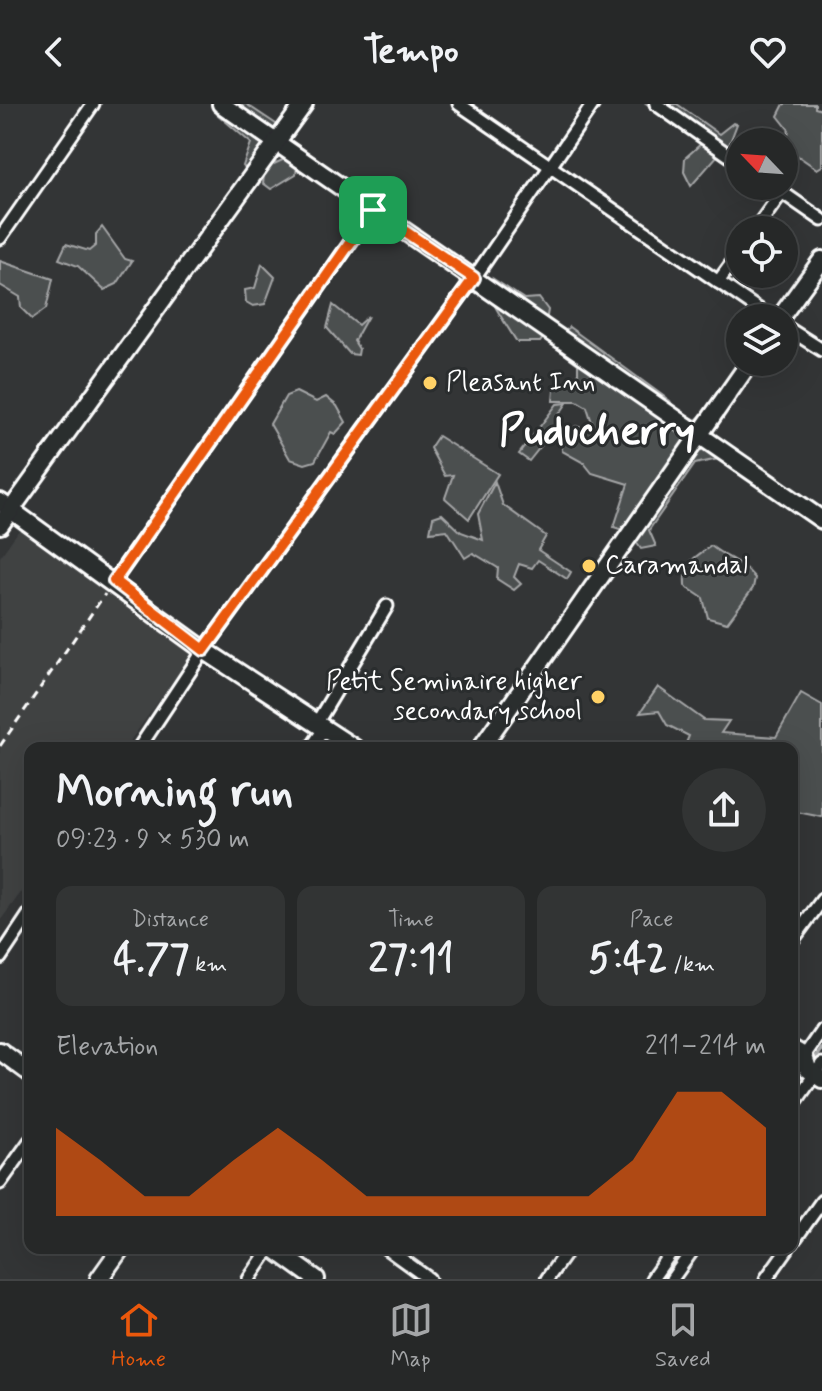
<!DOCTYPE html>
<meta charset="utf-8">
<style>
:root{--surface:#262828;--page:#323434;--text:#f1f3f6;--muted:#a4a6a8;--line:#424445;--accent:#ea580c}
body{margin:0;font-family:Mynerve,sans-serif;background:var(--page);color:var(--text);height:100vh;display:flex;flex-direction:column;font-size:30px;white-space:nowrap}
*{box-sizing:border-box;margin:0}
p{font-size:26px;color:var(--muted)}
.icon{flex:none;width:44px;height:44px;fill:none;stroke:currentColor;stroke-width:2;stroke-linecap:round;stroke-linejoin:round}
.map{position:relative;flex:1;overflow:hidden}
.side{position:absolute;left:24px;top:638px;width:774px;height:512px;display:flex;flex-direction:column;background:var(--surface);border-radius:16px;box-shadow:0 8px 32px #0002,0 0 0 2px var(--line)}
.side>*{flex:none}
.needle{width:52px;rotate:295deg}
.buttons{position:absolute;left:726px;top:24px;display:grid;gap:16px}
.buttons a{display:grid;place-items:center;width:72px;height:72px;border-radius:50%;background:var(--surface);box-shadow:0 8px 32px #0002,0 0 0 2px var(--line);font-size:40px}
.pin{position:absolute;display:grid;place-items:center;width:68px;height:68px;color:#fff;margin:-34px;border-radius:16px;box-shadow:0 4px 12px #0006}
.round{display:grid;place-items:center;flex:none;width:84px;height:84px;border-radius:42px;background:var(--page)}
.summary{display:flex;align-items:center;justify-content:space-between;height:136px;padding:0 32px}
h1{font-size:44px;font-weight:700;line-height:60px}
.stats{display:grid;grid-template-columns:repeat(3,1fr);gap:12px;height:136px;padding:8px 32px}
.stats div{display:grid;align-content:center;border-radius:16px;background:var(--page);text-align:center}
.stats b{font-size:40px;font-weight:700}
.stats small{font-size:22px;font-weight:400}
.stats p{font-size:22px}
.chart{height:224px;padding:16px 32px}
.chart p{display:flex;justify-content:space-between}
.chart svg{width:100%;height:144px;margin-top:8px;fill:var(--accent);opacity:.7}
header{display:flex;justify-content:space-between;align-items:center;height:104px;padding:0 32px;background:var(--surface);font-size:36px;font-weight:700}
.tabs{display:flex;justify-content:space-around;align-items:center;height:112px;border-top:2px solid var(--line);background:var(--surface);font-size:22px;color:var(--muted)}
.tabs a{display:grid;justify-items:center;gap:4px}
.tabs .on{color:var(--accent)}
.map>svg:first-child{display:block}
.built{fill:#404243}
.green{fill:#4c4f50;stroke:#a6a7a8;stroke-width:2}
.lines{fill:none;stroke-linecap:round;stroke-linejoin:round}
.stream{stroke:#abacad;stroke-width:4}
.street-casing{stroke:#fff;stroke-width:17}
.secondary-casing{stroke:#fff;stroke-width:22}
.path{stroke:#fff;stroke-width:3;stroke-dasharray:8 6;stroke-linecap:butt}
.street{stroke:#2a2d2e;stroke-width:11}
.secondary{stroke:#2a2d2e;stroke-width:16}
.route-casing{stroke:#fff;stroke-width:16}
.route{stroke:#ea580c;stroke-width:10}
.poi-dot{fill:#ffd166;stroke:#2a2d2e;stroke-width:3}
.labels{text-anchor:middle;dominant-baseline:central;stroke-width:6;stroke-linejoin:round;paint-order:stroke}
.poi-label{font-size:26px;fill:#fff;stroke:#2a2d2e;text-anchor:start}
.town-label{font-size:42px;font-weight:bold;fill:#fff;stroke:#2a2d2e}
</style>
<header><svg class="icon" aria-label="back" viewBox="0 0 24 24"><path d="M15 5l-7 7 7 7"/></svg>Tempo<svg class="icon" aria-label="heart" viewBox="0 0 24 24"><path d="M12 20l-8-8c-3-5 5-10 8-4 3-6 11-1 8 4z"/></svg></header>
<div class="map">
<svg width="822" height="1175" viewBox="0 0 822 1175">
<rect width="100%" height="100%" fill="#333536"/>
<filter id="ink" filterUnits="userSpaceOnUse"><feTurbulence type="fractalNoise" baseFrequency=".0125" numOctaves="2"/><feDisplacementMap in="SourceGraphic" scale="16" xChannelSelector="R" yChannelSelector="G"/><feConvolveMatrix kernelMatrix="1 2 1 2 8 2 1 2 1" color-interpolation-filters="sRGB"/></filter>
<g filter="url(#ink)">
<!-- built -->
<polygon class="built" points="19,426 196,545 125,644 30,644 30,776 0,817 0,453"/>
<!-- green -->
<g class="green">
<polygon points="229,0 246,0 279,22 249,69 243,62 251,39 217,10"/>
<polygon points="647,0 677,0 719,30 733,19 737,20 729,41 740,49 740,68 717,52 691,82 684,68 685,54 703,38"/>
<polygon points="784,0 815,0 815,4 822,6 822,62 817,65 785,43 789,26 778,12"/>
<polygon points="287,54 297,62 296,70 271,85 263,79 265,64"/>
<polygon points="102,123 125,155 132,157 117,180 104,186 78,162 59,155 66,140 89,147 96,141 96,130"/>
<polygon points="0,157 53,175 46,205 32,215 21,204 20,193 0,181"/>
<polygon points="262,160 275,173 265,200 253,202 246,198 245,186 255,184"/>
<path d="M 492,174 L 524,195 L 539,194 L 548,206 L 546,218 L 549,226 L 540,238 L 517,238 C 507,222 491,199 486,183 Z"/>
<polygon points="333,201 358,221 368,212 354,237 359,245 358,251 350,250 327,224"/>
<polygon points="569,223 670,297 674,304 696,316 707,306 712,337 723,354 695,360 649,426 656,442 641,445 629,428 614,423 628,380 592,369 584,359 562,347 562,331 576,322 595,328 587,303 577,297 553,297 554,286 578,272 578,260 548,238 555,228 562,232"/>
<polygon points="296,288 316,298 326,293 337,302 346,318 335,330 331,328 315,357 305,360 290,355 270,320 286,292"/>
<polygon points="567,299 556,315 559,328 545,337 529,357 519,350 557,300"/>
<polygon points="438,332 498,370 469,415 445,394 453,371 445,372 430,344"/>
<polygon points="495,378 503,401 546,432 538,446 571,468 567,475 538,456 532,464 519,460 514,473 521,480 514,486 497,475 498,464 473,449 465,454 447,426 430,428 433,413 442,410 461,428 483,436 478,410"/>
<path d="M 711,442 C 729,456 740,456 755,474 L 753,484 L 727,519 L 708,514 L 703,494 L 685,482 C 683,459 693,454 711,442 Z"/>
<polygon points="658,583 704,616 729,617 721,629 776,633 801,589 822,601 822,713 792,707 792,644 684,644 689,632 667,621 659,607 640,609"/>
</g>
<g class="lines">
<!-- stream -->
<g class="stream">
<polyline points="812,960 822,945"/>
<polyline points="792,988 807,967"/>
<polyline points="662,1175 684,1144"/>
</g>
<!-- street casing -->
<g class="street-casing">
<g id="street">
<polyline points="459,0 771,214"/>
<polyline points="656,0 740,59"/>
<polyline points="773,82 822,116"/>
<polyline points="755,126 782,88"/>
<polyline points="0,134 93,0"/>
<polyline points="718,178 740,148"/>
<polyline points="784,222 822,246"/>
<polyline points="114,477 373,106"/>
<polyline points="316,620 387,502"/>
<polyline points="139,644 204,546 474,174 593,0"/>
<polyline points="311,644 324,625"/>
<polyline points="792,837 822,796"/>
<polyline points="0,854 30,809"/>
<polyline points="792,970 822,926"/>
<polyline points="792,1003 822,960"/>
<polyline points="0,1079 30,1037"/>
<polyline points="792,1139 822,1097"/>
<polyline points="386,1144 429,1175"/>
<polyline points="249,1175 270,1144"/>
<polyline points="547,1175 569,1144"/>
<polyline points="652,1175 674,1144"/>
<polyline points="672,1175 694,1144"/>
<polyline points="766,1175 788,1144"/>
</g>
</g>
<!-- secondary casing -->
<g class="secondary-casing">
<g id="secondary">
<polyline points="221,0 822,416"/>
<polyline points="780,214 822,156"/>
<polyline points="0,398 204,546 354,644"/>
<polyline points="0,421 304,0"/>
<polyline points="481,644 750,258"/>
<polyline points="792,945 804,952 808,965 822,975"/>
<polyline points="0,947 30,969"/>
<polyline points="273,1144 316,1175"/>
<polyline points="99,1175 121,1144"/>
</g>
</g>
<!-- path -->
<polyline class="path" points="0,642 105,490"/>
<!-- street -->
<use href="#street" class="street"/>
<!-- secondary -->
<use href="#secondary" class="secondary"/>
</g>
</g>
<g class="lines" filter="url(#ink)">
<!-- route casing -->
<g class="route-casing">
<polygon id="route" points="373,106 474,174 204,546 114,477"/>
</g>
<!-- route -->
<use href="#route" class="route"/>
</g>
<!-- markers -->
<g class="poi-dot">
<circle cx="430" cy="279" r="8"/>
<circle cx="589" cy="462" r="8"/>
<circle cx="598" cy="593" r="8"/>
</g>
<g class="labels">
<!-- poi labels -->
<g class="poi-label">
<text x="446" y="279">Pleasant Inn</text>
<text x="605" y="462">Caramandal</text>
<text x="582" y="578" text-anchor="end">Petit Seminaire higher<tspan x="582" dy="30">secondary school</tspan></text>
</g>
<!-- town labels -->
<g class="town-label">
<text x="597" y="328">Puducherry</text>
</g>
</g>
</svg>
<div class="buttons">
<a><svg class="needle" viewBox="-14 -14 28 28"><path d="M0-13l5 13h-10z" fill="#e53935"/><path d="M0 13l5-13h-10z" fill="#a4a6a8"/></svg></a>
<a><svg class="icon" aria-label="locate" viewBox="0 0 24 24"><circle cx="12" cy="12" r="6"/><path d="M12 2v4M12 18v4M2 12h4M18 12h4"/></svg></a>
<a><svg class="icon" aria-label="layers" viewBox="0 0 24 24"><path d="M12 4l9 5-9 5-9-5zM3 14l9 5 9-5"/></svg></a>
</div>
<div class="pin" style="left:373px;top:106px;background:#1e9e55"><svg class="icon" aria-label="arrive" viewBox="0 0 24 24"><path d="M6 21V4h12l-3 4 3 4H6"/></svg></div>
<section class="side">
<div class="summary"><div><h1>Morning run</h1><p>09:23 · 9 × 530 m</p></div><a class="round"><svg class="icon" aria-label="share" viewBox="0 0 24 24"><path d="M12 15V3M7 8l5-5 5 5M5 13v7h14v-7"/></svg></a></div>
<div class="stats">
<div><p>Distance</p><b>4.77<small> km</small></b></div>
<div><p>Time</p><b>27:11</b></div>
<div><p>Pace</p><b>5:42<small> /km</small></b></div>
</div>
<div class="chart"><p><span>Elevation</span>211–214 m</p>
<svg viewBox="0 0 160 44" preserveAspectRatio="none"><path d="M0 44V17L10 27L20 38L30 38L40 27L50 17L60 27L70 38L80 38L90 38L100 38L110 38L120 38L130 27L140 6L150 6L160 17V44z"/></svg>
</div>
</section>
</div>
<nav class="tabs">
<a class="on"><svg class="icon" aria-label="home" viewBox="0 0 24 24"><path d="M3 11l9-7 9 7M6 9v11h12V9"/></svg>Home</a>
<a><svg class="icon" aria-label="map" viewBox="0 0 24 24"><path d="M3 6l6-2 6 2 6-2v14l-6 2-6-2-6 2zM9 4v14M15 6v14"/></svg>Map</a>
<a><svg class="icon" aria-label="saved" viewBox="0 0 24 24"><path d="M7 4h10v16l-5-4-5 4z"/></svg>Saved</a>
</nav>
